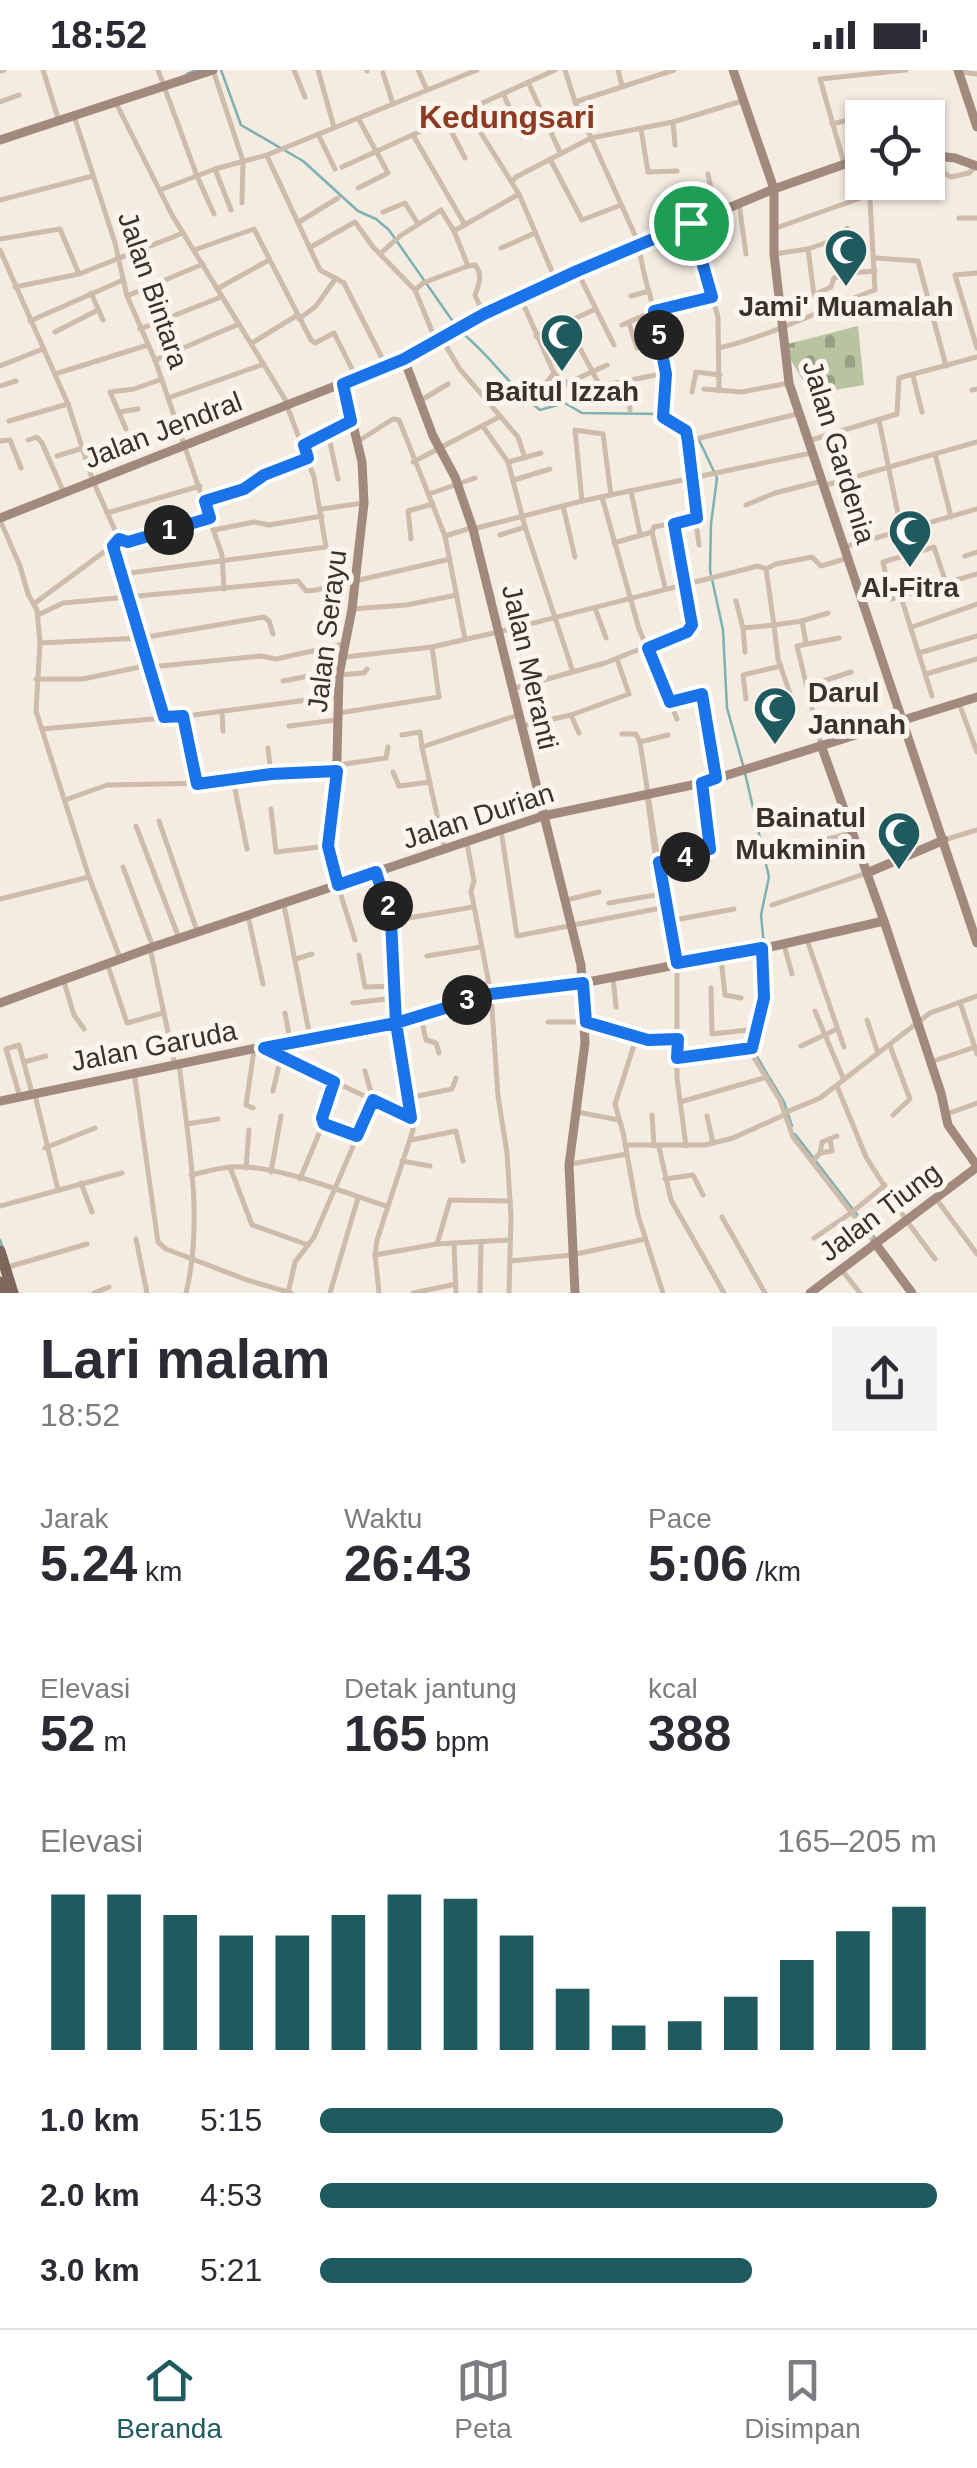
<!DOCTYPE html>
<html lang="id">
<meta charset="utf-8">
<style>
:root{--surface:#fff;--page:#f2f2f3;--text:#2b2b33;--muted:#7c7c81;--line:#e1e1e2;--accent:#1f5a5e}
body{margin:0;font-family:Helvetica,sans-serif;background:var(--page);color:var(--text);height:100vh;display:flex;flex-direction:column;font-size:38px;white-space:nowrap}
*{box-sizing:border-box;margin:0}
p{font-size:32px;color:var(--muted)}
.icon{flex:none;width:55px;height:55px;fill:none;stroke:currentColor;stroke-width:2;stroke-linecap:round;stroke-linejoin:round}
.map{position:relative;height:1223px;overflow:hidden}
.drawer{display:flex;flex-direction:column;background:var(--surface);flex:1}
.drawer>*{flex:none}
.controls{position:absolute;left:845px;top:30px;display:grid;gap:20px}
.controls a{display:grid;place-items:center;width:100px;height:100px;border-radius:0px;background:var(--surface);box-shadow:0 2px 8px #0004;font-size:50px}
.pin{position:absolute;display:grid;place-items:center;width:85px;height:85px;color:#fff;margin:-42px;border:5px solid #fff;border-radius:50%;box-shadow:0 2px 10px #0007}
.km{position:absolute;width:50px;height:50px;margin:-25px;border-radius:50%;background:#222;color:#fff;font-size:28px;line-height:50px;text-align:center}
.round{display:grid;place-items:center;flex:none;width:105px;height:105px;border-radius:0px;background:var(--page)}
.headline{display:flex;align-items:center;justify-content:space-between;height:170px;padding:0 40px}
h1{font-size:55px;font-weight:700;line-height:75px}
.figures{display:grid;grid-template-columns:repeat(3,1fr);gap:15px;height:170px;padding:10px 40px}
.figures div{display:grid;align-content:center}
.figures b{font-size:50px;font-weight:700}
.figures small{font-size:28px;font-weight:400}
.figures p{font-size:28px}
.chart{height:280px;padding:20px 40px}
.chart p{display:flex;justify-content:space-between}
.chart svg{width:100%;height:180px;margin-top:10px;stroke:var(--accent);stroke-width:6}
ul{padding:0 40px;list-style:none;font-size:32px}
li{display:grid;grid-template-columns:160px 120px 1fr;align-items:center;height:75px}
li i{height:25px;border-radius:12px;background:var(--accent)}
.status{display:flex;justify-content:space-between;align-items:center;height:70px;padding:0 50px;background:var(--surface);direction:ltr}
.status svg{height:28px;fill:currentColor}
.dock{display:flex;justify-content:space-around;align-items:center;height:140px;border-top:2px solid var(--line);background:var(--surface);font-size:28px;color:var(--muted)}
.dock a{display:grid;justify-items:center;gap:5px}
.dock .selected{color:var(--accent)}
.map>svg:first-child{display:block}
.cemetery{fill:url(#cemetery-stones)}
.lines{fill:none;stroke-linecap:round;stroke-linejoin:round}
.stream{stroke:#7fb0b2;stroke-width:2.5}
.street{stroke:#cdbbac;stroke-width:5}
.secondary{stroke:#a18a7d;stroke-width:9}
.primary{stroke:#7d675c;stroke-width:11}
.route-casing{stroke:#fff;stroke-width:20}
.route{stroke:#1a73e8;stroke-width:12}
.labels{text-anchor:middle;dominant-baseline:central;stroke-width:10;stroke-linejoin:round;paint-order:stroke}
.street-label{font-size:28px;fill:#3b302b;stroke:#fbf5ee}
.poi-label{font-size:28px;font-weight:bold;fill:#3b302b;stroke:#fbf5ee}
.quarter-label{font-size:32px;font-weight:bold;fill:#8c3b22;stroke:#fbf5ee}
</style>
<div class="status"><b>18:52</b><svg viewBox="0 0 49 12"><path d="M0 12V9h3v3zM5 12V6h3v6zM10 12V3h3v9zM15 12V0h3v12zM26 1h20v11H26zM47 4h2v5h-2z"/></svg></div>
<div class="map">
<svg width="977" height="1223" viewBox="0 0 977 1223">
<defs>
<pattern id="cemetery-stones" width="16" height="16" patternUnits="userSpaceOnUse" patternTransform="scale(2.5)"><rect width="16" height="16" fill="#b8c4a0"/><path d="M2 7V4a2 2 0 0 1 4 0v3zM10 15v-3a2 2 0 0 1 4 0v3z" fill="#97a083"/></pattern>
</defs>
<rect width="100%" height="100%" fill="#f4ebe1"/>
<!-- cemetery -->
<polygon class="cemetery" points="858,256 864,315 811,324 789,287 788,274"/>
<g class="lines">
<!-- stream -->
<g class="stream">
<polyline points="221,0 241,55 303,91 358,141 376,149 389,160 456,256"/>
<polyline points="187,4 197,0"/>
<path d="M 461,262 C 490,285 511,318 540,340 L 565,333 L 582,343 L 661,344"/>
<polyline points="668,347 688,358 700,372 717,408 711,454 710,500 723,560 727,638 743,695"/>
<polyline points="745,703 769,807 761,845 764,876"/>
<polyline points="760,959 756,985 784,1032 792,1056"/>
<polyline points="795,1064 875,1168"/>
<polyline points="0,1170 3,1178"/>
</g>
<!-- street -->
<g class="street">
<polyline points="43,0 59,51"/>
<polyline points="158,0 197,106 214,144"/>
<polyline points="213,0 243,91 242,133"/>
<polyline points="294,0 305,27"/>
<polyline points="318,0 334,57"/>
<polyline points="367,0 367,1"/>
<polyline points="418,0 427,20"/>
<path d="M 565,0 L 575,32 L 639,174 C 641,202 651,225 657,252 C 664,285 665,314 663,347 L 687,362 L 693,409"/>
<polyline points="618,0 622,16"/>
<polyline points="0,1 4,0"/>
<polyline points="961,2 977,4"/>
<polyline points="383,3 393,34"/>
<polyline points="528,12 560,82"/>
<polyline points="503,23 522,67"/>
<polyline points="0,32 19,25"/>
<polyline points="575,32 674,0"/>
<polyline points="116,33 172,145 288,334"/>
<polyline points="466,39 519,124 556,211"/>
<polyline points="74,46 115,173 127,226 155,290 222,485 224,519"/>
<polyline points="358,48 388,103 358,118"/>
<polyline points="899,48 917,41 921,32"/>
<polyline points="445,49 465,88"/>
<polyline points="673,52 675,75"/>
<polyline points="832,54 865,46"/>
<polyline points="641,59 648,102 677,101"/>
<polyline points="318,64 335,99"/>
<polyline points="413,65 465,155"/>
<polyline points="267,86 320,200 344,213 386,296"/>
<polyline points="550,89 582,150 621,135"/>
<polyline points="942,89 944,103 951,107 969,103 977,96"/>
<polyline points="844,93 820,9 906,0"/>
<polyline points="342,97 555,0"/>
<polyline points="215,99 231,140"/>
<polyline points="708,104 716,143"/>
<polyline points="512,112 516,107 591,68 673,52 742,31"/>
<polyline points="160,120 215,99 267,85 477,0"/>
<polyline points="0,130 93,106"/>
<polyline points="739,133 746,184"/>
<polyline points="383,142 405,133 418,154"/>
<polyline points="959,148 977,148"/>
<polyline points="299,152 338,128"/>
<polyline points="691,153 718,247 719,321"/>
<polyline points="776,158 869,125"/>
<polyline points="454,161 519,124"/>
<polyline points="0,169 60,159 79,204"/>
<polyline points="311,177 355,152 373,177 415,220 436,271"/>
<polyline points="501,178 535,163"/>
<polyline points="808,179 814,225 831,217 834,208 848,204 847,158"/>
<polyline points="0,180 68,334 93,411 119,469 113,476 164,647"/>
<polyline points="194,180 254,159 311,270 315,273 334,263 356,307"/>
<path d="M 380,184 L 400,166 L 441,140 L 454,161 L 468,196 L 475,195 C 483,204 479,215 475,225 L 483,243"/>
<polyline points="774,184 808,179 847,165"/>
<polyline points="876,188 918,191 946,296"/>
<polyline points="577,201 614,275"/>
<polyline points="849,203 875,201"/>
<polyline points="977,203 955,205 977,278"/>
<polyline points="15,217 79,204 183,163"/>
<polyline points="217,219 269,190"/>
<polyline points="415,220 423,213 468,196"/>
<polyline points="91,223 103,250"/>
<polyline points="127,226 203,194"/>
<polyline points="631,226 649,221"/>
<polyline points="521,229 554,303 562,312 570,312 607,295"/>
<polyline points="885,235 928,228"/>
<polyline points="299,249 316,236 336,208"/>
<polyline points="30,251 123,210"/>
<polyline points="566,252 600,316 666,303"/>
<polyline points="629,253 637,278"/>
<polyline points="622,255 654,241 712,227"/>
<polyline points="140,259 221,227"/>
<polyline points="55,262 98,240"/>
<polyline points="536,266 596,239"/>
<polyline points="442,269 459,298 518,367 525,388"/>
<polyline points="252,273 296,246"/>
<path d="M 719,278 C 774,265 822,239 875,220 L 869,112"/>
<polyline points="155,290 239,254"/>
<polyline points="0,296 43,279"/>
<polyline points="55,304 148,275"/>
<polyline points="913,306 922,342"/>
<polyline points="628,311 630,340"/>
<polyline points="0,316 16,311"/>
<polyline points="704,319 742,322 789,313"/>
<polyline points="972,320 977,319"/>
<polyline points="692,322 696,302 720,305"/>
<polyline points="168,328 264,294"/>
<polyline points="560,330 565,313"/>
<polyline points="420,331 448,314"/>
<polyline points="532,331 554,303"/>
<polyline points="491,334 504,321"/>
<polyline points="119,342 138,339"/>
<polyline points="176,350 193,344"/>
<polyline points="879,350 901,459"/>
<polyline points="9,351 68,334"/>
<polyline points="484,358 508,392 525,457 573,602"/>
<polyline points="126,359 110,322 134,319 162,309"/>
<polyline points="328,363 338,409"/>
<polyline points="28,370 37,367 42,373 64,423"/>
<polyline points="0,371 10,370 21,398"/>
<polyline points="688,371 797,344"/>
<polyline points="808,371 897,344 899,308 977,287"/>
<polyline points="357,372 393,349 399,350 445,466 465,569"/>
<polyline points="303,375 350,352"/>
<polyline points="935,384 951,447"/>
<polyline points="57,386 83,378"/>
<polyline points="413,392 499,347"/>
<polyline points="508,392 541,383"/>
<polyline points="514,410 550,399"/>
<polyline points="690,410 699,475"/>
<polyline points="823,416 977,372"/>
<polyline points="631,421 640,464"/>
<polyline points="429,424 475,408"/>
<polyline points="602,427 639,559 677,649"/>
<polyline points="205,431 245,419 263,405 307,388"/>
<polyline points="582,431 575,360 603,364 611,425"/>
<polyline points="746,435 775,423 822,411"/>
<polyline points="563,436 575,487"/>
<polyline points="322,439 363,433"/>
<polyline points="107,443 200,416"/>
<polyline points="0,450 20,496 28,524 37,540 40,573 36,641 89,807 120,888"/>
<polyline points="473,459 582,431 811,383"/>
<polyline points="214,460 254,452 269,455 322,446"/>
<polyline points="652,462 665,517"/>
<polyline points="500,465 525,457"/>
<polyline points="445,466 471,458"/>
<polyline points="119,469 128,472 210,448"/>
<polyline points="411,469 408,441 433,434"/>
<polyline points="614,473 652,462 654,457 697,448"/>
<polyline points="844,477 977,439"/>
<polyline points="965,486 977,482"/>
<polyline points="766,499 774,555 802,551 806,573"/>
<polyline points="122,504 326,477 314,407 287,336"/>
<polyline points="946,513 934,477 883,492 891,529 977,504"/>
<polyline points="901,527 932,626"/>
<polyline points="736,531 743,558 774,555 778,589 794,635"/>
<polyline points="35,533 112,476"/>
<polyline points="595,538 606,568"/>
<polyline points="352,539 406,535 457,525"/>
<polyline points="38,545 63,533 298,511 306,521 316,520 450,489"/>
<polyline points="802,551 828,543"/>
<polyline points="912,557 977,534"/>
<polyline points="743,558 745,582"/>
<polyline points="40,573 141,568 264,547 269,551 273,564"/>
<polyline points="919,583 977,566"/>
<polyline points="345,587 432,577 498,562 758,496 766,499 776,494 812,487 821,496 848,488"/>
<polyline points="150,597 261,586 276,589 344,574"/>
<polyline points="926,604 977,589"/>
<polyline points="339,605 364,603 367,599"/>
<polyline points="36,609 83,609 149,595"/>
<polyline points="283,611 340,600"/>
<polyline points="808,616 851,602"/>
<polyline points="515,618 605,593 690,559 691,547 674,454"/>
<polyline points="746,629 743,605 781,596"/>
<polyline points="672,631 702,624 716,707"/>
<polyline points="959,633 977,682"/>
<polyline points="222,641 223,661"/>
<polyline points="339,643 439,627 432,577"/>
<polyline points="571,645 579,663"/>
<polyline points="183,646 197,714"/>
<polyline points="289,656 336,650"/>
<polyline points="521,656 571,645 629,624 617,589"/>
<polyline points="42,659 186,646 337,626"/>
<polyline points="622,664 636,664 640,672 664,829 677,893 677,1008 686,1076"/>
<polyline points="402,665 420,662 422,677"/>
<polyline points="640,672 668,665"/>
<polyline points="821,675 797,576 839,568"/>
<polyline points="268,678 271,704"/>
<polyline points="338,695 386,688 388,677"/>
<polyline points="393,702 399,716 430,712"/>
<polyline points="233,709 247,779"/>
<polyline points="647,725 661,827"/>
<polyline points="65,730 107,715 210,713 271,704 337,701"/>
<polyline points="271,739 276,782 328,776"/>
<polyline points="159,751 197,861"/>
<polyline points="136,756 179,868"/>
<polyline points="501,760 517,866 666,837"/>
<polyline points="944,770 977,760"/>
<polyline points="467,773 474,811 471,821 491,924 498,1026 507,1083 511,1146 509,1223"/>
<polyline points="444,777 422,677 518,645"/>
<polyline points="789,779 851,763"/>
<polyline points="654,792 694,786 709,779 702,715"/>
<polyline points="123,797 153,877"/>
<polyline points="376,802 391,851 396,953 413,1060 377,1170 375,1185 379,1223"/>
<polyline points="338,816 355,870"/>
<polyline points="0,829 89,807"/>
<polyline points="566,830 599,822"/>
<polyline points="609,833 661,824"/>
<polyline points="284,835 310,967"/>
<polyline points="772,835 867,803"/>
<polyline points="248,846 263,914"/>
<polyline points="391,851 473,837"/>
<polyline points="669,851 734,839"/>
<polyline points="807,870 844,977"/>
<polyline points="784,875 792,904"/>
<polyline points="150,878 175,995"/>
<polyline points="762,878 764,929 760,952 753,967 753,986 780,1030 793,1067 875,1173"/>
<polyline points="359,885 365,917 394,916"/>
<polyline points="427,886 481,877"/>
<polyline points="721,888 725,925 741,928"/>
<polyline points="296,889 312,884"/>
<polyline points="108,896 127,953 163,943"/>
<polyline points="613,907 616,937"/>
<polyline points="64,912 74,945 84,959"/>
<polyline points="711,918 712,964 757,959"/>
<polyline points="960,932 977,984"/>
<polyline points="353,933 394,928"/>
<polyline points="815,941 844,1010"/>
<polyline points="285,943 290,970"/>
<polyline points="421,947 426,970 436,973 439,983"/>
<polyline points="867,950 878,983"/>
<polyline points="548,952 586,952 647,970 678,969"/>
<polyline points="637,966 615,1034 623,1062 638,1145 663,1223"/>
<polyline points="801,976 837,959"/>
<polyline points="890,976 910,1029 893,1045"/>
<polyline points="265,979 411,1048"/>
<polyline points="677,988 752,978"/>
<polyline points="24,992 46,986"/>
<polyline points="931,992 975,977"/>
<path d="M 179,994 C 188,1069 204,1150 186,1223"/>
<polyline points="134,1002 158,1172 166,1179 247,1210 291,1223"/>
<polyline points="334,1012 321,1051 357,1066"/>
<polyline points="837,1016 866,1087 906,1150 935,1189"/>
<polyline points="273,1021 281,987"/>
<polyline points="35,1025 58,1120"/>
<polyline points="20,1027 6,979 19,975 32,1023"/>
<polyline points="408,1028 452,1019 456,1008"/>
<polyline points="680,1032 767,1007"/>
<polyline points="253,1038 246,1035 254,980"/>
<polyline points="577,1042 619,1050"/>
<polyline points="784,1043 820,1028 930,943 977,926"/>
<polyline points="947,1044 977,1033"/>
<polyline points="652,1045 654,1076"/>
<polyline points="707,1046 713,1073"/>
<polyline points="187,1054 218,1049"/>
<polyline points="411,1070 456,1061 463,1091"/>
<polyline points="625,1075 705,1075 733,1068 784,1045"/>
<polyline points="659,1077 671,1130 724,1223"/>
<polyline points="45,1078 95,1058"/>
<polyline points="820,1083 832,1081 830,1069"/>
<polyline points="402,1091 430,1096"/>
<polyline points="812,1092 820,1083 822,1072 837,1066"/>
<polyline points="571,1094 627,1084"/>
<polyline points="230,1097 252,1155 308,1175"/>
<polyline points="246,1098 249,1060"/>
<polyline points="271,1102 281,1046"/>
<path d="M 191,1105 C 204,1102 218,1098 231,1097 C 277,1094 341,1122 386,1136"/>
<polyline points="300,1109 323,1054"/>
<polyline points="665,1109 693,1105 703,1125"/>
<polyline points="81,1113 92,1142"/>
<polyline points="937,1130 977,1184"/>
<polyline points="0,1136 122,1103"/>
<polyline points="722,1147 765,1223"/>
<polyline points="814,1168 851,1143 885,1115"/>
<polyline points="136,1169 147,1223"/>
<polyline points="454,1173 456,1223"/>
<polyline points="437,1174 450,1130 510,1131"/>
<polyline points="375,1185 437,1174 509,1170"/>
<polyline points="510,1191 572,1185 645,1169"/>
<polyline points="8,1197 87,1174"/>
<polyline points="841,1199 860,1223"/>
<polyline points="94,1223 109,1217"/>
<polyline points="288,1223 295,1192 314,1167 373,1030 365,1001"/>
<polyline points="330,1223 358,1128"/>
<polyline points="413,1223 456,1214"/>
<polyline points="480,1223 481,1172"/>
</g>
<!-- secondary -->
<g class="secondary">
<polyline points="733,0 774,119 774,184 789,313 977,873"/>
<polyline points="958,0 977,57"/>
<polyline points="0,70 213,0"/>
<polyline points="928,85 955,88 977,96"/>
<polyline points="404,289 433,366 455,407 473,459 581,895 585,973 569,1095 575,1223"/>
<polyline points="0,448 404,289 484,244 577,201 774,119 862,88"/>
<polyline points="821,675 884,851 941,1023 948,1055 977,1096"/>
<polyline points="867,803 944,770"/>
<polyline points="338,815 328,776 336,730 339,605 352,539 364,433 362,392 343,313"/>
<polyline points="770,877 884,851"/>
<polyline points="0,933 153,877 543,746 702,713 977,627"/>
<polyline points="0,1031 310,967 396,953 491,924 583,913 763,878"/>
<polyline points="875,1173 912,1223"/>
<polyline points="810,1223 977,1097"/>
</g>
<!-- primary -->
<g class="primary">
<polyline points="0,1181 13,1223"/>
<polyline points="0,1212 3,1223"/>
</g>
</g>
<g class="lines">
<!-- route casing -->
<g class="route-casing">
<polyline id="route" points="691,153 577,201 484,244 404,289 343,314 351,351 304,375 308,388 264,405 244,419 205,431 210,448 128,472 119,469 113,476 164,647 183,646 197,714 271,704 337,701 328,776 338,815 376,802 391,851 396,953 411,1048 373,1030 357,1066 324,1054 322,1048 334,1012 264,978 396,953 491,924 583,913 586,952 648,970 678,969 677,988 752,978 764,928 762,878 677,893 659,792 710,779 702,713 716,708 702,624 670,632 648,578 687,562 692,555 674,454 697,448 688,372 686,361 663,347 666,304 654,241 712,227 691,153"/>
</g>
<!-- route -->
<use href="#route" class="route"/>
</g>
<!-- icons -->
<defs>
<g id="mosque-pin" transform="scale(2.25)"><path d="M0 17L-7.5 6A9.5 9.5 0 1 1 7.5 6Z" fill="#1f5a5e" stroke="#fbf5ee"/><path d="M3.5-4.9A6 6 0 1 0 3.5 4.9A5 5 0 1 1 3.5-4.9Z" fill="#fff"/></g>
</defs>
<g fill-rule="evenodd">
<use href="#mosque-pin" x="846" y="180"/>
<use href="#mosque-pin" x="562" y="265"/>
<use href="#mosque-pin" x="910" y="461"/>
<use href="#mosque-pin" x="775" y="638"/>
<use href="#mosque-pin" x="899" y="763"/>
</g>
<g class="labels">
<!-- street labels -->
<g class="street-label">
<text transform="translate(153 220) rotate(71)">Jalan Bintara</text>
<text transform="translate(163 360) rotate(-21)">Jalan Jendral</text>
<text transform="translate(839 382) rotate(73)">Jalan Gardenia</text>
<text transform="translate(327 561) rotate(-83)">Jalan Serayu</text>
<text transform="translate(530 597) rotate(77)">Jalan Meranti</text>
<text transform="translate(478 746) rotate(-18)">Jalan Durian</text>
<text transform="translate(154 976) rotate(-11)">Jalan Garuda</text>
<text transform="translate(880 1142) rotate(-37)">Jalan Tiung</text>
</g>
<!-- poi labels -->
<g class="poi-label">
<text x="846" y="236">Jami' Muamalah</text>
<text x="562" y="321">Baitul Izzah</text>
<text x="910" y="517">Al-Fitra</text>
<text x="808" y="622" text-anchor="start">Darul<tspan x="808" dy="32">Jannah</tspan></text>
<text x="866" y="747" text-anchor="end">Bainatul<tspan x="866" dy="32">Mukminin</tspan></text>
</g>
<!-- quarter labels -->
<g class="quarter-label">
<text x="507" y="47">Kedungsari</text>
</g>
</g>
</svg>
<div class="controls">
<a><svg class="icon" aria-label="locate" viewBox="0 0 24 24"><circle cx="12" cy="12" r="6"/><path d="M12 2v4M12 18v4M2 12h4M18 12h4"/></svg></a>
</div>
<div class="pin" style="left:691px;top:153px;background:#1e9e55"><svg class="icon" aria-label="arrive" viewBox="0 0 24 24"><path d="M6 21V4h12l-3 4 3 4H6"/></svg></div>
<b class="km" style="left:169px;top:460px">1</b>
<b class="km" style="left:388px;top:836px">2</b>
<b class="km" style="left:467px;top:930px">3</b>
<b class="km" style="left:685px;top:787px">4</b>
<b class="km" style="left:659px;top:265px">5</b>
</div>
<section class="drawer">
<div class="headline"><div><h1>Lari malam</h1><p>18:52</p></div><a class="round"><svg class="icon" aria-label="share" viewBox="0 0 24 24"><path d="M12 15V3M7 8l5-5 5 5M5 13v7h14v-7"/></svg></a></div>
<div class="figures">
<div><p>Jarak</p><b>5.24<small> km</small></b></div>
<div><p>Waktu</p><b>26:43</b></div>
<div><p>Pace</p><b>5:06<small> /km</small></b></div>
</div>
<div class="figures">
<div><p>Elevasi</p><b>52<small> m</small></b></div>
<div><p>Detak jantung</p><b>165<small> bpm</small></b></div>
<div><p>kcal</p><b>388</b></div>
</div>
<div class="chart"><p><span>Elevasi</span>165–205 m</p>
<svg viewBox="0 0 160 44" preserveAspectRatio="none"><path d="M5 44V6M15 44V6M25 44V11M35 44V16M45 44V16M55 44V11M65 44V6M75 44V7M85 44V16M95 44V29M105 44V38M115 44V37M125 44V31M135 44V22M145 44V15M155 44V9"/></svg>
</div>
<ul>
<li><b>1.0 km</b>5:15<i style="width:75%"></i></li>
<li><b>2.0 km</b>4:53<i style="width:100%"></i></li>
<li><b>3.0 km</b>5:21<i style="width:70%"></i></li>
</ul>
</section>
<nav class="dock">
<a class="selected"><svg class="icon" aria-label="home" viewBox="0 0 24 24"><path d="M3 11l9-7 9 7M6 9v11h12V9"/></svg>Beranda</a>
<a><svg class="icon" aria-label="map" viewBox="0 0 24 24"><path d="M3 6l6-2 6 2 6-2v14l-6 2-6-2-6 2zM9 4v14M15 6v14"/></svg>Peta</a>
<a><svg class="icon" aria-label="saved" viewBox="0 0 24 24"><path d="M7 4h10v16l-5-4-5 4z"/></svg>Disimpan</a>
</nav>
